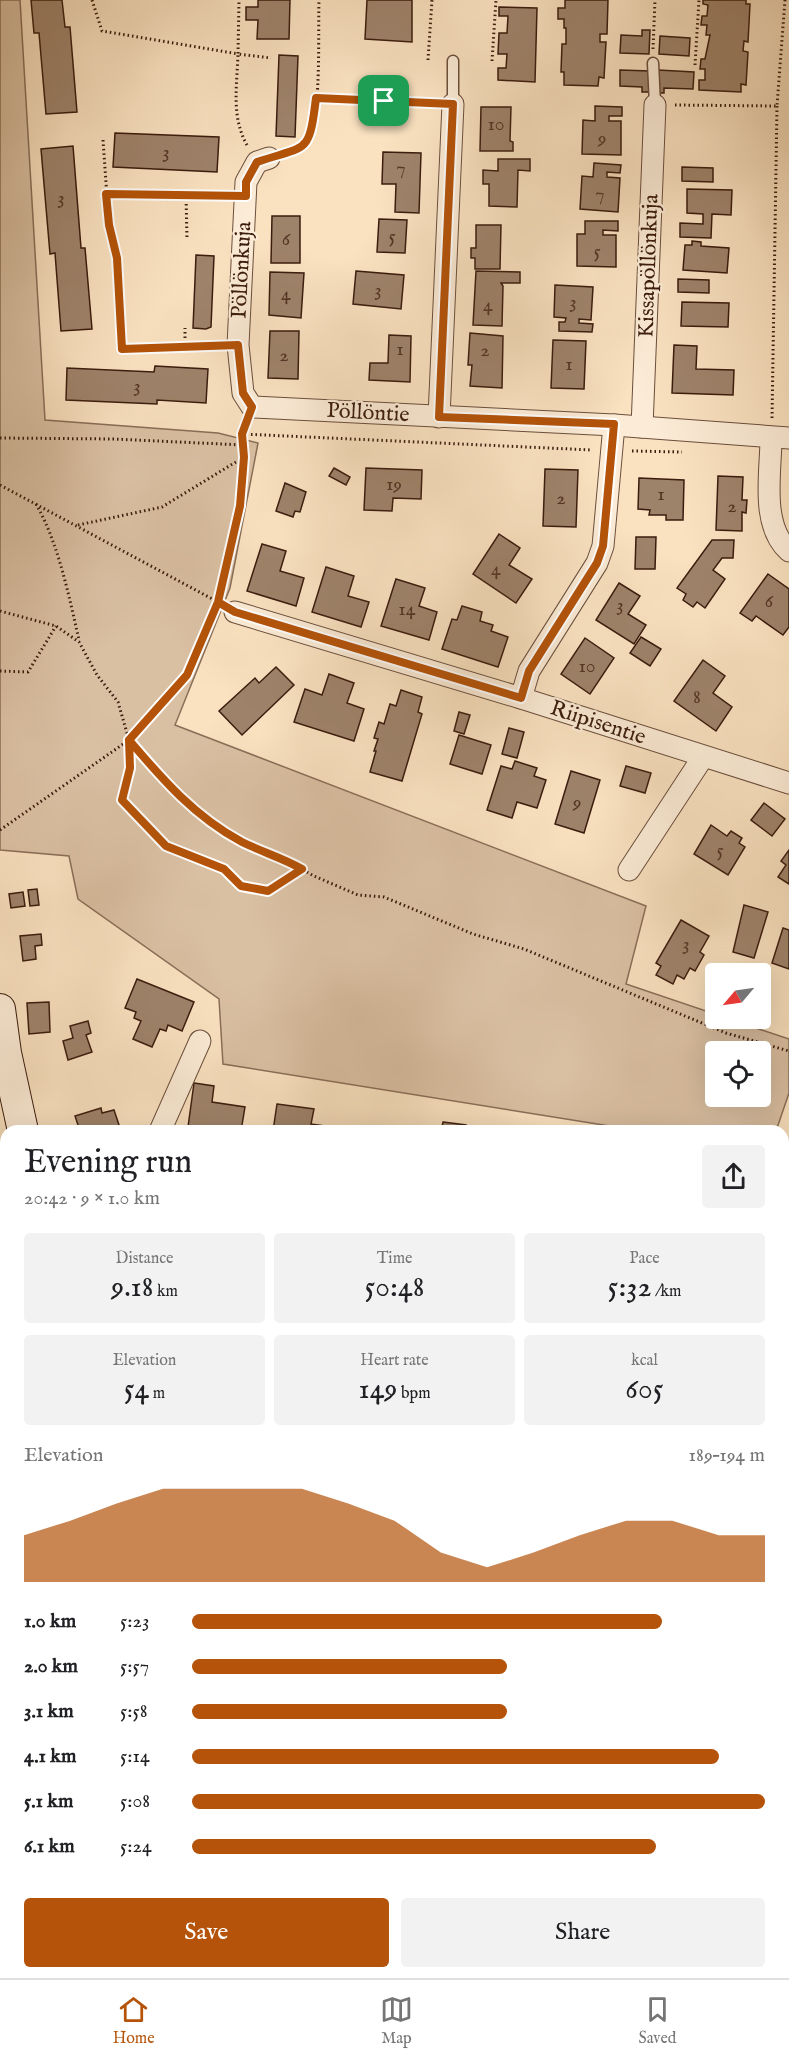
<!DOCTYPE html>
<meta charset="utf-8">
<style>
:root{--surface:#fff;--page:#f2f2f2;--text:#202124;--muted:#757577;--line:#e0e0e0;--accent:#b45309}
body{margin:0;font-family:"IM FELL English",serif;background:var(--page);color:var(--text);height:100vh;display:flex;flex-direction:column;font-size:22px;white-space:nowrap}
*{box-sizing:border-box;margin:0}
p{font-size:20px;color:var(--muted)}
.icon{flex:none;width:33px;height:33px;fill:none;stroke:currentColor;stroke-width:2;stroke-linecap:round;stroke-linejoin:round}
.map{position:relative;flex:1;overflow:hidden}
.drawer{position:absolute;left:0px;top:1125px;width:789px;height:854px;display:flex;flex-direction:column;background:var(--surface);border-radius:18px 18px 0 0;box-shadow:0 6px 24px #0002}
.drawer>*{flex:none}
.needle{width:39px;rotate:241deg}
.controls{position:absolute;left:705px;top:963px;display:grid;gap:12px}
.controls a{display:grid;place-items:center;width:66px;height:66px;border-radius:6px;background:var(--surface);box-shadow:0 6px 24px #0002;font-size:30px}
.pin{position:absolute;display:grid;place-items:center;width:51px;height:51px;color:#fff;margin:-26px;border-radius:12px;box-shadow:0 3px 9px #0006}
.round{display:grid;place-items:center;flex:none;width:63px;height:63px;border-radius:6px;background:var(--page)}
.summary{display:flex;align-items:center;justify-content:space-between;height:102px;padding:0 24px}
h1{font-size:33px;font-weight:600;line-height:45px}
.metrics{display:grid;grid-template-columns:repeat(3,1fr);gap:9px;height:102px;padding:6px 24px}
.metrics div{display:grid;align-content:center;border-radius:6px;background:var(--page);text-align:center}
.metrics b{font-size:30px;font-weight:600}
.metrics small{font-size:16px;font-weight:400}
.metrics p{font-size:16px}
.chart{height:168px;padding:12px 24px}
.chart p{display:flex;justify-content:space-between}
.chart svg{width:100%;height:108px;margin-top:6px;fill:var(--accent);opacity:.7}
.primary-button{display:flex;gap:12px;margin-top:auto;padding:12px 24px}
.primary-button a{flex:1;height:69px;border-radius:6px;background:var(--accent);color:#fff;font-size:24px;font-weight:600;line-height:69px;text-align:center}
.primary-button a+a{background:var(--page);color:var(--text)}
ul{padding:0 24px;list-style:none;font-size:20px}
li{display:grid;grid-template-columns:96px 72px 1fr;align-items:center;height:45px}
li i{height:15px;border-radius:8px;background:var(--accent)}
.dock{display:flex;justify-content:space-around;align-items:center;height:84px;border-top:2px solid var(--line);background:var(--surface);font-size:16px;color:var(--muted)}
.dock a{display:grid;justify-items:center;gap:3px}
.dock .current{color:var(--accent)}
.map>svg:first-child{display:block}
.green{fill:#dac0a3;stroke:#8a6e58;stroke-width:1.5;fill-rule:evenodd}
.building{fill:#9e836b;stroke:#3b1c0e;stroke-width:1.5}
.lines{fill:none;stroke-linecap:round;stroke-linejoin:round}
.lane-casing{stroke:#6b4e3b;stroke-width:13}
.street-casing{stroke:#6b4e3b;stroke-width:23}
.secondary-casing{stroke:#3b1c0e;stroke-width:32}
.path{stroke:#3b1c0e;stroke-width:3;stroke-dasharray:1.5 3;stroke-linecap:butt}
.lane{stroke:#fcecd7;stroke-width:10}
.street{stroke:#fcecd7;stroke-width:21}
.secondary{stroke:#fcecd7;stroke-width:30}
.route-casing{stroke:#fff;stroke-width:12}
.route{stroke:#b45309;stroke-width:8}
.labels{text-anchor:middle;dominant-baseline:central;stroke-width:4.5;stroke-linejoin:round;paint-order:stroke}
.number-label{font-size:20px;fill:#543625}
.street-label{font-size:22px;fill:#3b1c0e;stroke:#fcecd7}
</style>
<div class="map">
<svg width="789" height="1978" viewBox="0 0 789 1978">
<rect width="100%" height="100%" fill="#fae2c1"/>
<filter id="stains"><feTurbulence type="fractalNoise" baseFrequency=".00333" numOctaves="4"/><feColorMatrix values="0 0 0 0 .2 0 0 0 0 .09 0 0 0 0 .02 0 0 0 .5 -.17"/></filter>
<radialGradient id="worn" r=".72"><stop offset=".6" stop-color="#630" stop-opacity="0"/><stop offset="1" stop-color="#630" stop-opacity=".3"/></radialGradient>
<!-- green -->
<g class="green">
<path d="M 0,0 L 20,0 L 45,420 L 218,433 L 258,443 L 230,588 L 175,725 L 646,906 L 626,984 L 715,1014 L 716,1018 L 729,1019 L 789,1039 L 789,1093 L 776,1131 L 641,1131 L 223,1064 L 219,999 L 78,899 L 69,856 L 0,850 ZM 716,1052 L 760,1052 L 760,1096 L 716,1096 Z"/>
<polygon points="0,1635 6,1652 6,1713 0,1713"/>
<polygon points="0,1728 6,1728 6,1971 0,1974"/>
</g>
<!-- building -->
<g class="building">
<polygon points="31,0 62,0 65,27 70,27 77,112 46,114 39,33 34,33"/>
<polygon points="258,0 290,0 289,39 257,39 258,20 246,20 246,7 258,7"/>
<polygon points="367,0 412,0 412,42 365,39"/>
<polygon points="565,0 608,0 607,34 600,34 600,42 606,42 604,78 599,77 598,86 564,85 564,72 561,72 562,44 566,44 566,28 564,28 564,19 558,19 558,8 565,8"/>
<polygon points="703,0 746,0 746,4 750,4 748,42 744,41 743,51 748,52 746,85 741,84 741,92 699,90 699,80 705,80 705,69 700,69 701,59 705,59 710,35 706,35 707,25 701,25 702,16 707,16 708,5 703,4"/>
<polygon points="499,7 537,8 535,82 498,80 498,68 506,68 507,54 498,54 499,33 507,33 508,16 499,16"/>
<polygon points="642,30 650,30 649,54 620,53 621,35 642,36"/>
<polygon points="660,36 690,38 689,56 659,54"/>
<polygon points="279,55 298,56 295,137 276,136"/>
<polygon points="620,70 650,71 649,92 642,92 642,87 620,86"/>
<polygon points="658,70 694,72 693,89 664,88 664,93 657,93"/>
<polygon points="595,106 622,107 622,116 609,116 609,121 621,121 621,155 582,154 583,120 595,121"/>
<polygon points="481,107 511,107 510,141 513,142 513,151 480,151"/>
<polygon points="115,133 219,137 217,172 113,167"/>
<polygon points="73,146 81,248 85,248 92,329 61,331 55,253 50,254 41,149"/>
<polygon points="383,152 421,153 419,213 395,212 396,184 382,184"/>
<polygon points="498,159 530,159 530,171 518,170 517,207 489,206 489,184 483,184 483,170 498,171"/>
<polygon points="594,163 621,165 620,173 607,172 607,177 620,178 618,212 580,209 582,176 593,177"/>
<polygon points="682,167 713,168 713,182 682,181"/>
<polygon points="687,189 732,190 731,215 712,214 711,238 680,237 680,223 703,224 703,214 687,213"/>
<polygon points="272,216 300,216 300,263 271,263"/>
<polygon points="379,219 407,220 405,253 377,252"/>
<polygon points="585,221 618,221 618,231 603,230 603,235 616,235 616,267 577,266 577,234 585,234"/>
<polygon points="476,225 501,225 500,269 475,269 475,258 471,258 471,248 476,248"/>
<polygon points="692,241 701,242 701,246 729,248 727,273 683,270 685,245 692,245"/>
<polygon points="196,255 214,256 211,327 206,329 193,328"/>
<polygon points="356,271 404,275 401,309 353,304"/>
<polygon points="476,271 520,272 520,283 501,283 503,286 502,326 473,325"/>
<polygon points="270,272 304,273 301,318 269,315"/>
<polygon points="678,279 709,280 709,293 678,292"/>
<polygon points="555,285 593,287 591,320 579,319 579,323 593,324 592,332 559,331 559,322 565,322 566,318 554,317"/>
<polygon points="682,302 729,303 728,327 681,326"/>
<polygon points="270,331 299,331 298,379 268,378"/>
<polygon points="470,333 503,336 502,388 470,386 472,365 468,365"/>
<polygon points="389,335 411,336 410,382 369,380 370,363 388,363"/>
<polygon points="553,340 586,341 584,389 551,388"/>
<polygon points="674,345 697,346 696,369 734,370 733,395 672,393"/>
<polygon points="155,366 208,369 206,403 157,400 157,404 66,400 67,368 154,372"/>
<polygon points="334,468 350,477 346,485 329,476"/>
<polygon points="366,468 422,470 421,499 393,498 392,511 364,510"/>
<polygon points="545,469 578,470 576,527 543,526"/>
<polygon points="718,476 743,477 742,500 747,500 746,513 742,512 742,531 716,530"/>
<polygon points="639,478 684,480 683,520 666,520 666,515 649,515 650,510 638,509"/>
<polygon points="285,483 306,492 300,512 295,511 293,517 276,511"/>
<polygon points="499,534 520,548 509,565 532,579 516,603 473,574"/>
<polygon points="636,537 656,537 655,569 635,569"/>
<polygon points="712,540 734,540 733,558 722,558 713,570 725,579 705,608 697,602 693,607 683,600 686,594 677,588"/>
<polygon points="262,544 286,551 280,571 304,578 296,606 247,591"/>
<polygon points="326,567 354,576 348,596 369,602 361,627 312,612"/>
<polygon points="768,574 789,589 789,627 783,635 756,616 752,621 740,613"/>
<polygon points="396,579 425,588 419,606 437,612 429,640 381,626"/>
<polygon points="619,583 640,596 628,614 646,625 634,644 596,620"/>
<polygon points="462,606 482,612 480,621 493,625 491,631 508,637 498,667 442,649 452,619 457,620"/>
<polygon points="641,637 661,649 650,666 630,653"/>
<polygon points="585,638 614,658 590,694 561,674"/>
<polygon points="703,660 725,676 713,693 732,707 716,731 674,701"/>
<polygon points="276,667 294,685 242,735 219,711 255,678 259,683"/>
<polygon points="329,674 354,683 347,703 364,709 354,741 294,722 305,689 322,695"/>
<polygon points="401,690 422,697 418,712 422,714 402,781 370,772 376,751 374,751 378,739 374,738 379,722 384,724 390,704 396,706"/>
<polygon points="459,712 470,715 464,734 454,731"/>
<polygon points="509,728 524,732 517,758 502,754"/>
<polygon points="459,735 491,745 482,774 450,764"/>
<polygon points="515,761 537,768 534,776 546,780 537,808 517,802 512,818 487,810 501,766 512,769"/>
<polygon points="626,766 651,773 645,793 620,786"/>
<polygon points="571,771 600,780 584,833 555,824"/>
<polygon points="764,803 785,819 772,836 751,820"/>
<polygon points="711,825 727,836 731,831 742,838 739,843 745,847 728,875 694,854"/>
<polygon points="789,850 789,884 778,877 786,865 781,861"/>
<polygon points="37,889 39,905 30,906 28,890"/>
<polygon points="23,892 25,906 11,908 9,894"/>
<polygon points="744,905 768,912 754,958 733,952"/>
<polygon points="681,920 709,936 700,952 704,955 695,971 690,968 684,979 677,975 673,984 656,975 661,966 656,963"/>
<polygon points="783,928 789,930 789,969 772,963"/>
<polygon points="41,934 42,945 35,946 36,959 23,961 20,936"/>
<polygon points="137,979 194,1002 182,1031 168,1025 166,1031 160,1029 152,1047 133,1039 141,1021 134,1018 136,1012 125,1008"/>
<polygon points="49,1002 50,1032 29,1034 27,1003"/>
<polygon points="88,1021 91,1033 86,1035 92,1052 68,1060 63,1041 73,1038 70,1026"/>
<polygon points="194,1083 214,1086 212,1102 245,1107 241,1131 188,1127"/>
<polygon points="277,1104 314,1109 311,1124 346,1129 346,1131 273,1131"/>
<polygon points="101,1108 102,1113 114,1110 121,1131 100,1131 99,1129 80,1131 75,1116"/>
<polygon points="443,1122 466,1125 465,1131 441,1131"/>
<polygon points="6,1220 6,1244 0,1245 0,1222"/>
<polygon points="0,1257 6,1278 6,1281 0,1283"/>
<polygon points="6,1293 6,1349 0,1351 0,1294"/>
<polygon points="787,1535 789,1602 783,1603 783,1536"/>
<polygon points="789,1648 789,1672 783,1673 783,1649"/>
<polygon points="114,1972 164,1972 164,1974 158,1978 117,1978"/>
<polygon points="178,1972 200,1972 203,1978 181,1978"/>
</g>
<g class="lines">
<!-- lane casing -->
<g class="lane-casing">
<g id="lane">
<polyline points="653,63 655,105"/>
<polyline points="453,104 453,61"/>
<polyline points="577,1978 578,1972"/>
</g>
</g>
<!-- street casing -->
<g class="street-casing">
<g id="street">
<polyline points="269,158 257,162 246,182 238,345 243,393 252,407 614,425 789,438"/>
<polyline points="439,417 453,104"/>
<polyline points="642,427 655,105"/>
<path d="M 771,438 C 771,472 760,525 789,551"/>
<polyline points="235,612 521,698 789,783"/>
<polyline points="521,698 529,671 597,563 603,546 614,425"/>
<polyline points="629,870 703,757"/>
<polyline points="160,1131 200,1041"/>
<polyline points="783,1244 789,1248"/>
<polyline points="783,1401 789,1401"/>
<polyline points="486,1972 506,1978"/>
<polyline points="313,1978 324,1972"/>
</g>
</g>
<!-- secondary casing -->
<g class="secondary-casing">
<g id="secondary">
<polyline points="0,1009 6,1053 23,1131"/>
<polyline points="783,1811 789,1813"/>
</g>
</g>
<!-- path -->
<g class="path">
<polyline points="92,0 102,31 238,54 239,0"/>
<polyline points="653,49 655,0"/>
<polyline points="428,60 432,0"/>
<polyline points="492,61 496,0"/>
<polyline points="695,65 699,0"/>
<polyline points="316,98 433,103"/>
<polyline points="675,105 777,106 785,0"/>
<polyline points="103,140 109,225 117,258 122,349 219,346"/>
<path d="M 247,145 C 231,117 237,86 238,54 L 271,58"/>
<path d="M 288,154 C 299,151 307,144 311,133 C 321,105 318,32 319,0"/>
<polyline points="107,194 226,196"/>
<polyline points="186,195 187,240"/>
<polyline points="185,347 185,328"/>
<polyline points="772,418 777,106"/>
<polyline points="242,434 592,450"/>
<polyline points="0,438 114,439 243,445"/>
<polyline points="632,451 682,452"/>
<polyline points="0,485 218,602"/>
<path d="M 36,504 C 58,542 69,596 79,640"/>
<polyline points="78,525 162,507 244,457"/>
<path d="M 219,600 C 226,569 237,536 241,504 C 243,482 239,441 246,424"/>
<polyline points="0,611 56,626 79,642 97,675 118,702 129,740 130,768 122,800 167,846 224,869 241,886 268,891 302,869"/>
<polyline points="0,671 28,672 56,626"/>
<polyline points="129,740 176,794 205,819 242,842 285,860 314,876 358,895 384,897 473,934 524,949 726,1033 789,1051"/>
<polyline points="0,830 129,740 187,675 214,612"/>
<polyline points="0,1721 6,1721"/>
<polyline points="783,1857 789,1864"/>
</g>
<!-- lane -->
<use href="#lane" class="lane"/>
<!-- street -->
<use href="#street" class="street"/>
<!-- secondary -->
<use href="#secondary" class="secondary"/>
</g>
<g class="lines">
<!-- route casing -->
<g class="route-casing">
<path id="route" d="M 384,101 L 316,98 C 309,156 307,145 257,162 L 246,182 L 246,196 L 106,194 L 109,225 L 117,258 L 122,349 L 238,345 L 243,393 L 252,407 L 242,434 L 244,457 L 240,506 L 218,602 L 187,675 L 129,740 L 130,768 L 122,800 L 166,846 L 224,869 L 241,886 L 268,891 L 302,869 C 283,858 262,852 242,842 C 195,817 163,780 129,740 L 187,675 L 218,602 L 235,612 L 521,698 L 529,671 L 597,563 L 603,546 L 614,424 L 439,417 L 453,104 L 384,101"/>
</g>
<!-- route -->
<use href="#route" class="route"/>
</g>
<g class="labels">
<!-- number labels -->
<g class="number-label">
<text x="496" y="124">10</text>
<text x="602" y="138">9</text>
<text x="166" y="152">3</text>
<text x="401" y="168">7</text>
<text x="600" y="194">7</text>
<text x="61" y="198">3</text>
<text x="392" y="236">5</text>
<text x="286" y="239">6</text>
<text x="597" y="251">5</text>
<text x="378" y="290">3</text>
<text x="286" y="294">4</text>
<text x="573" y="302">3</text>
<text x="488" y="305">4</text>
<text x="400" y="349">1</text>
<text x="485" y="350">2</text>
<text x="284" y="355">2</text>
<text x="569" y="364">1</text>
<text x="137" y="386">3</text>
<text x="394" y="484">19</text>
<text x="661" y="494">1</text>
<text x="561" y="498">2</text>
<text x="732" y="506">2</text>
<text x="496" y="569">4</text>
<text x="769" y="601">6</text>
<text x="620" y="605">3</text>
<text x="407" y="609">14</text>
<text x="587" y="666">10</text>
<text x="697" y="697">8</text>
<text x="577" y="802">9</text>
<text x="720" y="850">5</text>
<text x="686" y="944">3</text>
</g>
<!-- street labels -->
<g class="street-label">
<text transform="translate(649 266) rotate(-88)">Kissapöllönkuja</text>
<text transform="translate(242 270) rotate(-87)">Pöllönkuja</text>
<text transform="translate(368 413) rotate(3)">Pöllöntie</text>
<text transform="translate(598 723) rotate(18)">Riipisentie</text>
</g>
</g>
<rect width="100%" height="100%" filter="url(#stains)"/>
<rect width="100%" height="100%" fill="url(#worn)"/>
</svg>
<div class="controls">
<a><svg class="needle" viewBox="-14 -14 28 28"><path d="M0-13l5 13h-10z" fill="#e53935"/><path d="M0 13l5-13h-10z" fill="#757577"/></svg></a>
<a><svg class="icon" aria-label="locate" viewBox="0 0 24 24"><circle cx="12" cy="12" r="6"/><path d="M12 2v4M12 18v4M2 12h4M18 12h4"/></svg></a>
</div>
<div class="pin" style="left:384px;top:101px;background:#1e9e55"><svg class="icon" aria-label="arrive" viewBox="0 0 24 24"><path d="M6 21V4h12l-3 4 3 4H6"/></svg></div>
<section class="drawer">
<div class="summary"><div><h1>Evening run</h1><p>20:42 · 9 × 1.0 km</p></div><a class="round"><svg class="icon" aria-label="share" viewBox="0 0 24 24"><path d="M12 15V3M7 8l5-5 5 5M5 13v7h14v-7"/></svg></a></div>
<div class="metrics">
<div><p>Distance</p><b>9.18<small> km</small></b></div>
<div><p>Time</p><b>50:48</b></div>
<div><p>Pace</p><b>5:32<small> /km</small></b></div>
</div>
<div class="metrics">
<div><p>Elevation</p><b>54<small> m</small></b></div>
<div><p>Heart rate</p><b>149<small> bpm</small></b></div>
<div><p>kcal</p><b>605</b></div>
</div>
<div class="chart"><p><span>Elevation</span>189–194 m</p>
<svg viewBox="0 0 160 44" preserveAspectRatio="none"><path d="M0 44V25L10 19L20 12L30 6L40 6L50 6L60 6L70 12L80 19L90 32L100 38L110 32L120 25L130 19L140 19L150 25L160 25V44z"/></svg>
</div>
<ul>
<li><b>1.0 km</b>5:23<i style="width:82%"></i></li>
<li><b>2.0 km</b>5:57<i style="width:55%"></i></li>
<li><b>3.1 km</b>5:58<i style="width:55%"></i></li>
<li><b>4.1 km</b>5:14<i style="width:92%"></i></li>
<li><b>5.1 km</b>5:08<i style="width:100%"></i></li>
<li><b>6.1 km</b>5:24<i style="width:81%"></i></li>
</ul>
<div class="primary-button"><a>Save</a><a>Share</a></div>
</section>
</div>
<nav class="dock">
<a class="current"><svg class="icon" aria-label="home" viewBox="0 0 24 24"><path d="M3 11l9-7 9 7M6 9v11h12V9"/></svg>Home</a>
<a><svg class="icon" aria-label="map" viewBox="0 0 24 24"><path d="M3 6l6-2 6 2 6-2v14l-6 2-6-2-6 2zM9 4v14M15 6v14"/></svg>Map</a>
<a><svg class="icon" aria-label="saved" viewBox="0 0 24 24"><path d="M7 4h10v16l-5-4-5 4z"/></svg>Saved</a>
</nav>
